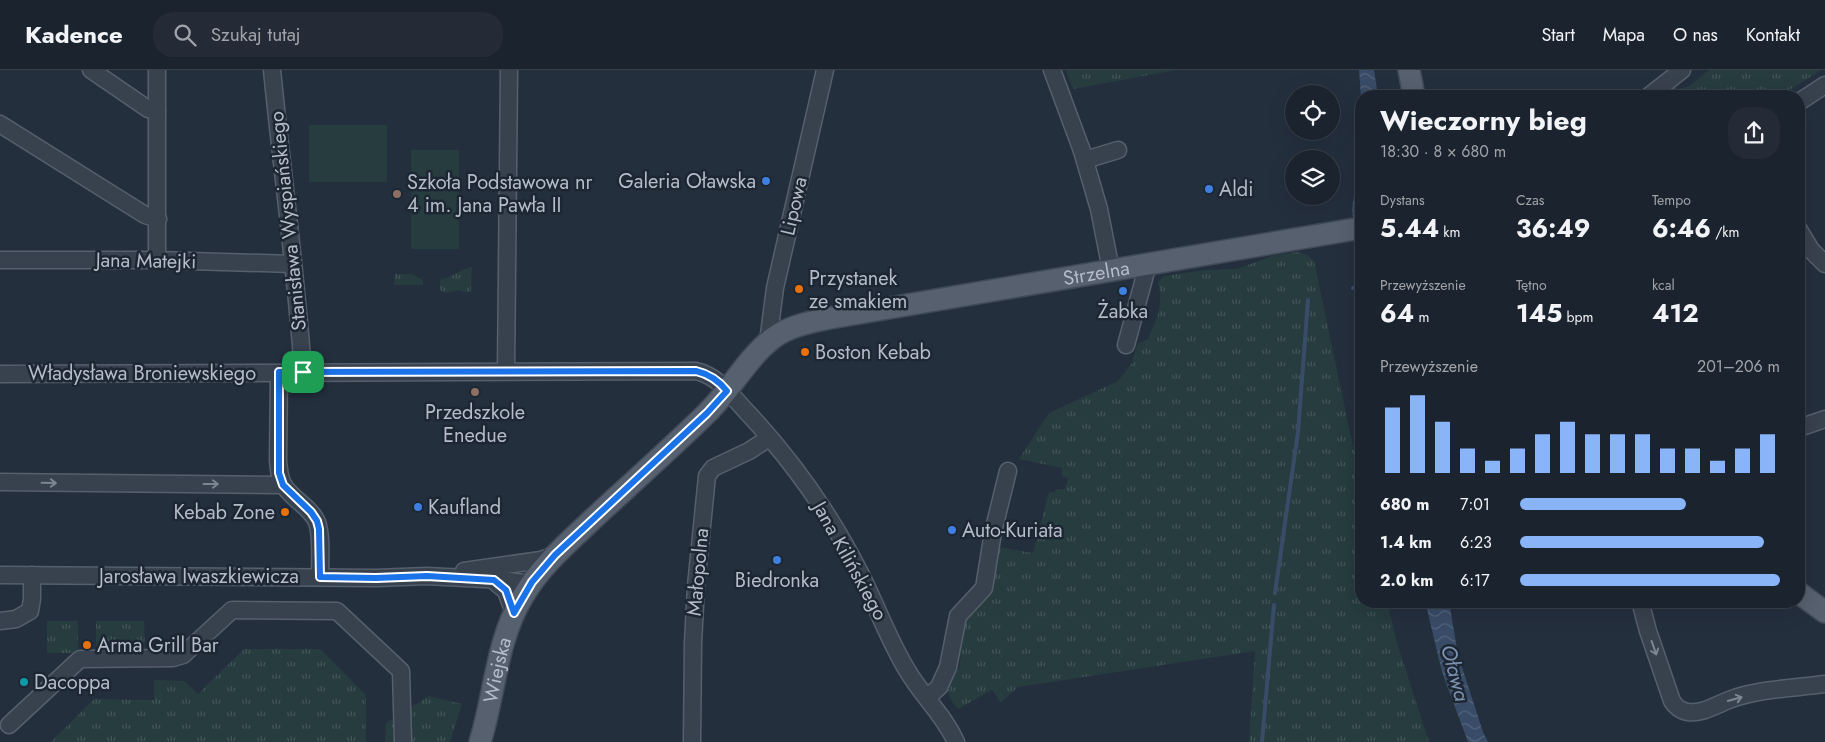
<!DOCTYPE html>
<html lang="pl">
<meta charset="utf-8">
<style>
:root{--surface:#1b232e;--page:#242b36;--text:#f1f3f6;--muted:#a0a4aa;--line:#39404a;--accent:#8ab4f8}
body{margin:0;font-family:Jost,sans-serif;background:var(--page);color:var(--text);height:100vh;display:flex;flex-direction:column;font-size:19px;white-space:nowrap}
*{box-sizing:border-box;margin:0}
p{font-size:16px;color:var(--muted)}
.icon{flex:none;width:28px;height:28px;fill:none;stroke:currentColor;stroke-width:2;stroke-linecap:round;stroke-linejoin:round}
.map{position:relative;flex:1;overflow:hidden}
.side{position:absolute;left:1355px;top:20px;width:450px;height:518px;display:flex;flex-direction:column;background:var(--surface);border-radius:20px;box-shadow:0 5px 20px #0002,0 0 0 1px var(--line)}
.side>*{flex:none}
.controls{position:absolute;left:1285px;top:15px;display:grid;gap:10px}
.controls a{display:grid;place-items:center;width:55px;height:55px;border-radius:50%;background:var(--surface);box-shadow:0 5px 20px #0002,0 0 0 1px var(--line);font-size:25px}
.pin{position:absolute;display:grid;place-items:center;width:42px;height:42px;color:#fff;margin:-21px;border-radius:10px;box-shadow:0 2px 8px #0006}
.round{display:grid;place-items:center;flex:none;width:52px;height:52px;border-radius:20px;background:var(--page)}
.head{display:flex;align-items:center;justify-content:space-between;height:85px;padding:0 25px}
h1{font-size:28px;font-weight:700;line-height:38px}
.metrics{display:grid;grid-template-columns:repeat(3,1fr);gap:8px;height:85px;padding:5px 25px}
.metrics div{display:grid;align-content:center}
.metrics b{font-size:25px;font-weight:700}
.metrics small{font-size:14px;font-weight:400}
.metrics p{font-size:14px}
.chart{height:140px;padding:10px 25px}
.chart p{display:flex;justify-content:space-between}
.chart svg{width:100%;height:90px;margin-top:5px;stroke:var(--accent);stroke-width:6}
ul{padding:0 25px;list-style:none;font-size:16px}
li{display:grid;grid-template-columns:80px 60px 1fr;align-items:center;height:38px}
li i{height:12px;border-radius:6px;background:var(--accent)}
header{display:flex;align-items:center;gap:30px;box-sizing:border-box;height:70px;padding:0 25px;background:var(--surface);border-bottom:1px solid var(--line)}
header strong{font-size:24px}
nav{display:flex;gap:28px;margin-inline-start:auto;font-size:18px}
.search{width:350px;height:45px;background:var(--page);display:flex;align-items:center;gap:12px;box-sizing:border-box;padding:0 18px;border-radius:20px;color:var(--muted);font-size:19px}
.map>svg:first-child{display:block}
.grass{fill:url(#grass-tufts)}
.garden{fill:#263c3f}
.water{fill:url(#water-waves)}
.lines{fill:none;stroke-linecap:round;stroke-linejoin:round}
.stream{stroke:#394c67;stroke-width:4}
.minor-casing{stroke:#565f6c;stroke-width:19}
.major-casing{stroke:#414a57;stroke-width:24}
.minor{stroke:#38414e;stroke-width:16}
.major{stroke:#56606e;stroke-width:21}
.oneway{stroke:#7c8592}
.route-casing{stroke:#fff;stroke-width:10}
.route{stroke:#1a73e8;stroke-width:6}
.shop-dot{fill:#3f7fe0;stroke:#1d2633;stroke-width:2}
.education-dot{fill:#8d6e63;stroke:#1d2633;stroke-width:2}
.food-dot{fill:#e8710a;stroke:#1d2633;stroke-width:2}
.culture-dot{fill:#0f9aa8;stroke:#1d2633;stroke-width:2}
.labels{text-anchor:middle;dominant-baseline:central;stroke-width:5;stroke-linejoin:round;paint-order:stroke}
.poi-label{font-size:20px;fill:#b4bcc9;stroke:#1d2633;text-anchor:start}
.street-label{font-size:20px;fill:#b4bcc9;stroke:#1d2633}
.water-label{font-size:21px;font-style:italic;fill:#7c92b1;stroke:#1d2633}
</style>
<header>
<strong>Kadence</strong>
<div class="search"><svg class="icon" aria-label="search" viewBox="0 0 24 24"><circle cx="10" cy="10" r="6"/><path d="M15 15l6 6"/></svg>Szukaj tutaj</div>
<nav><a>Start</a><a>Mapa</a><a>O nas</a><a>Kontakt</a></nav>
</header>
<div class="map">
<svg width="1825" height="672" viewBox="0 0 1825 672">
<defs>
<pattern id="grass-tufts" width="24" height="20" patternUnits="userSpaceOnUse" patternTransform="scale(1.25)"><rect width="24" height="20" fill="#263c3f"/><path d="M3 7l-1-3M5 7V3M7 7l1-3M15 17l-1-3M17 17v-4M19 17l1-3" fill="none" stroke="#435659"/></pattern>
<pattern id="water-waves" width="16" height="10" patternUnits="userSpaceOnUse" patternTransform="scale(1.25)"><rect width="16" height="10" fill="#394c67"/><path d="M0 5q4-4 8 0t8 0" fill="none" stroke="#53647b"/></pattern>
</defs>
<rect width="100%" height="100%" fill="#242f3e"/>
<!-- grass -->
<g class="grass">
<polygon points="1066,0 1176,0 1073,19"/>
<path d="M 1709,0 L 1821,0 L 1780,26 L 1660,26 L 1670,18 C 1690,21 1694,11 1709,0 Z"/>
<path d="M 1297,182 L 1307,185 L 1314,191 L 1361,415 L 1361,531 L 1387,531 L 1397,573 L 1429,672 L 1249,672 L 1255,581 L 1018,617 L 1001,632 L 992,620 L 958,639 C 941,618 950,622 953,600 L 959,599 L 961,586 L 955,585 L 958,558 L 997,477 L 1033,483 L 1049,422 L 1054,422 L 1056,419 L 1065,419 L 1068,408 L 1062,406 L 1062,398 L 1019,389 L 1049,343 L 1118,311 L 1132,293 L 1137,274 L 1148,269 C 1157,247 1164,236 1158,212 L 1164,206 L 1205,200 L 1237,199 L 1272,186 Z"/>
<path d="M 472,197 L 471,222 L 464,222 L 459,220 C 453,222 445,224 440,220 L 440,210 C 452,208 460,199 472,197 Z"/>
<polygon points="395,204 412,204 423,210 423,215 394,215"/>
<rect x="47" y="551" width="31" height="32"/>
<polygon points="96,551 144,551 145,582 96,583"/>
<polygon points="244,579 320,579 366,625 366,672 51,672 94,629 154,630 154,610 184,611 198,624"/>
<polygon points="429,626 462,634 450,672 385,672 386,653"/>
</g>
<!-- garden -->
<g class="garden">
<rect x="309" y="55" width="78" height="57"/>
<rect x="411" y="80" width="48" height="99"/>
</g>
<!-- water -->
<g class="water">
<polygon points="1359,0 1374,0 1378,26 1361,26"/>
<polygon points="1361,70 1361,200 1352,140"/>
<polygon points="1425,531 1449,531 1458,585 1483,662 1488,672 1468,672 1442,602"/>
</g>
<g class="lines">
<!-- stream -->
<g class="stream">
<polyline points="1353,218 1361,216"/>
<polyline points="1275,523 1298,362 1308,230"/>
<polyline points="1262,672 1274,535"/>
</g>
<!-- minor casing -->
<g class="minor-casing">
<g id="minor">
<polyline points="91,0 148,39 157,41"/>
<polyline points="157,0 157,190"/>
<path d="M 272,0 C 282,101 296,201 303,302"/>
<polyline points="1052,0 1082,81 1099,139 1111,200"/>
<polyline points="1649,26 1682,0"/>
<polyline points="1799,32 1825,15"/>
<polyline points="0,54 145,145 158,149"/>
<polyline points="1085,90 1118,80"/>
<polyline points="1799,160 1811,180 1825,194"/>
<polyline points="0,190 157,190 293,194"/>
<polyline points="768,272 775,218 825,0"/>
<polyline points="1126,275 1148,194"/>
<polyline points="506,301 509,0"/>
<path d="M 279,303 L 278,391 C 279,398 279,407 283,414 C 291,429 310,436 317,452 C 322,466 320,492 320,507"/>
<path d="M 0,304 L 696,301 C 718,306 731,325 746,341 C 790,388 830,444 859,501 C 876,534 888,569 907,600 C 922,626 944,645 956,672"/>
<polyline points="1799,358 1825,349"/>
<polyline points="0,412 283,415"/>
<polyline points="464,501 541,490 555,485"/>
<polyline points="0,505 376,508 427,506 503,510 522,513 532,512"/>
<polyline points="494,511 506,521 514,543"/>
<path d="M 1640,531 L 1648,561 L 1672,631 C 1675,636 1681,641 1688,642 C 1702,644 1716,635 1729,630 C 1757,619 1795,618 1825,614"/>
<polyline points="0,551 16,549 30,541 32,529 32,505"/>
<polyline points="927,628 939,617 948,597 958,546 984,518 993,462 1008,401"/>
<polyline points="9,655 80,589 173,588 183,585 232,540 337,541 401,601 403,672"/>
<polyline points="692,672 693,573 696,516 707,406 713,398 749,381 769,368"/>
</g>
</g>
<!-- major casing -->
<g class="major-casing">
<g id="major">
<polyline points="1409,0 1414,26"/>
<polyline points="1799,523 1825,542"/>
<path id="s1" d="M 480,672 C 495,624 496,572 522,528 C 540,496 569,472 595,447 C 632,413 670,379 706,344 C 730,321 747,288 773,268 C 789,256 811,252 830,248 L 1361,158"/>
</g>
</g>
<!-- minor -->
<use href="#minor" class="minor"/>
<!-- major -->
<use href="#major" class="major"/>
</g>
<!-- one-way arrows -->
<defs><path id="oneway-shaft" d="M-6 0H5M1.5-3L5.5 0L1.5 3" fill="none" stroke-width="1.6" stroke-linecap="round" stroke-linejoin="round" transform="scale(1.25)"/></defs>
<g class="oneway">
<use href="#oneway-shaft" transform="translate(49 413) rotate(1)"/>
<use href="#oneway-shaft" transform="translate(211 414)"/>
<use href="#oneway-shaft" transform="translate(1654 578) rotate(71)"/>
<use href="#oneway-shaft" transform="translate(1735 629) rotate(-16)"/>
</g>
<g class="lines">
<!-- route casing -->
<g class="route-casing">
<path id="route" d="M 696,301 C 709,304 719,311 727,321 L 707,343 L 555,485 L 532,512 L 514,543 L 506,520 L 494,510 L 427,506 L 376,508 L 320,507 L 319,459 L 317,451 L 311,442 L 283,415 L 279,403 L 279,302 Z"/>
</g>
<!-- route -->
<use href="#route" class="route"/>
</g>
<!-- markers -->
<g class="shop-dot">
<circle cx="766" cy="111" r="5"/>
<circle cx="1209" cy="119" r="5"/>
<circle cx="1123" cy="221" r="5"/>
<circle cx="418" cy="437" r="5"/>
<circle cx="952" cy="460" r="5"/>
<circle cx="777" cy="490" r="5"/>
</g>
<g class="education-dot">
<circle cx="397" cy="124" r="5"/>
<circle cx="475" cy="322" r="5"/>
</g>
<g class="food-dot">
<circle cx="799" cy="219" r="5"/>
<circle cx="805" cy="282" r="5"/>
<circle cx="285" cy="442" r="5"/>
<circle cx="87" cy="575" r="5"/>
</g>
<circle class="culture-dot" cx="24" cy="612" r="5"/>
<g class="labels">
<!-- poi labels -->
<g class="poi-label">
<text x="756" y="111" text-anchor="end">Galeria Oławska</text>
<text x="407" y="112">Szkoła Podstawowa nr<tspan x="407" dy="23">4 im. Jana Pawła II</tspan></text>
<text x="1219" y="119">Aldi</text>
<text x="809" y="208">Przystanek<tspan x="809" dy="23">ze smakiem</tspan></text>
<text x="1123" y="241" text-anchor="middle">Żabka</text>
<text x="815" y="282">Boston Kebab</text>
<text x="475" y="342" text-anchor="middle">Przedszkole<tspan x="475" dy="23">Enedue</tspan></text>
<text x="428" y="437">Kaufland</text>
<text x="275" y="442" text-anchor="end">Kebab Zone</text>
<text x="962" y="460">Auto-Kuriata</text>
<text x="777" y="510" text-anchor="middle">Biedronka</text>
<text x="97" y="575">Arma Grill Bar</text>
<text x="34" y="612">Dacoppa</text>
</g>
<!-- street labels -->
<g class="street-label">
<text transform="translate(794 136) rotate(-77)">Lipowa</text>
<text transform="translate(288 151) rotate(-96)">Stanisława Wyspiańskiego</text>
<text transform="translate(146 191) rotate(1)">Jana Matejki</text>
<text stroke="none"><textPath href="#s1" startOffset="844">Strzelna</textPath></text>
<text x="142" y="303">Władysława Broniewskiego</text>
<text transform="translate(850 491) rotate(61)">Jana Kilińskiego</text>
<text transform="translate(698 502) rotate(-85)">Małopolna</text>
<text x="199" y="506">Jarosława Iwaszkiewicza</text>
<text stroke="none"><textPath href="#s1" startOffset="74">Wiejska</textPath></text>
</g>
<!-- water labels -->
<g class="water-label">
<text transform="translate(1455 603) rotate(75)">Oława</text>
</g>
</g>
</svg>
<div class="controls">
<a><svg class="icon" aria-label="locate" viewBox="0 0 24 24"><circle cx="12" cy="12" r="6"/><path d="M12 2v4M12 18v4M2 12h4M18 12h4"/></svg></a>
<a><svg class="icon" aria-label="layers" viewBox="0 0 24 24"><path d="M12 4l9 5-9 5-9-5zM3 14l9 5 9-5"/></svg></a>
</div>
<div class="pin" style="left:303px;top:302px;background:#1e9e55"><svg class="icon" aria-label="arrive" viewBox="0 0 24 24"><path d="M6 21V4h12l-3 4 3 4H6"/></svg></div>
<section class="side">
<div class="head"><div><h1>Wieczorny bieg</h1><p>18:30 · 8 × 680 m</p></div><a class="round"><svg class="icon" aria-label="share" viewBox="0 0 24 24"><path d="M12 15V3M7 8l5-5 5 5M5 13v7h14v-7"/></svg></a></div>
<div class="metrics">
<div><p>Dystans</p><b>5.44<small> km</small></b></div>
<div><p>Czas</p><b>36:49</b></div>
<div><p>Tempo</p><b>6:46<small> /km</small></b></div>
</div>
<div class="metrics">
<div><p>Przewyższenie</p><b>64<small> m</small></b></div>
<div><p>Tętno</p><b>145<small> bpm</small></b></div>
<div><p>kcal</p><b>412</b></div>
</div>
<div class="chart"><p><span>Przewyższenie</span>201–206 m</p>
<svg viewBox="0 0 160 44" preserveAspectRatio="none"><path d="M5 44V12M15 44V6M25 44V19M35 44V32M45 44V38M55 44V32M65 44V25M75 44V19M85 44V25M95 44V25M105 44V25M115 44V32M125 44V32M135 44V38M145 44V32M155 44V25"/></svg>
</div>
<ul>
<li><b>680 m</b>7:01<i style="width:64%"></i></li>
<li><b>1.4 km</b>6:23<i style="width:94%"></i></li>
<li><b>2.0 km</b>6:17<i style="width:100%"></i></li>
</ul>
</section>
</div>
